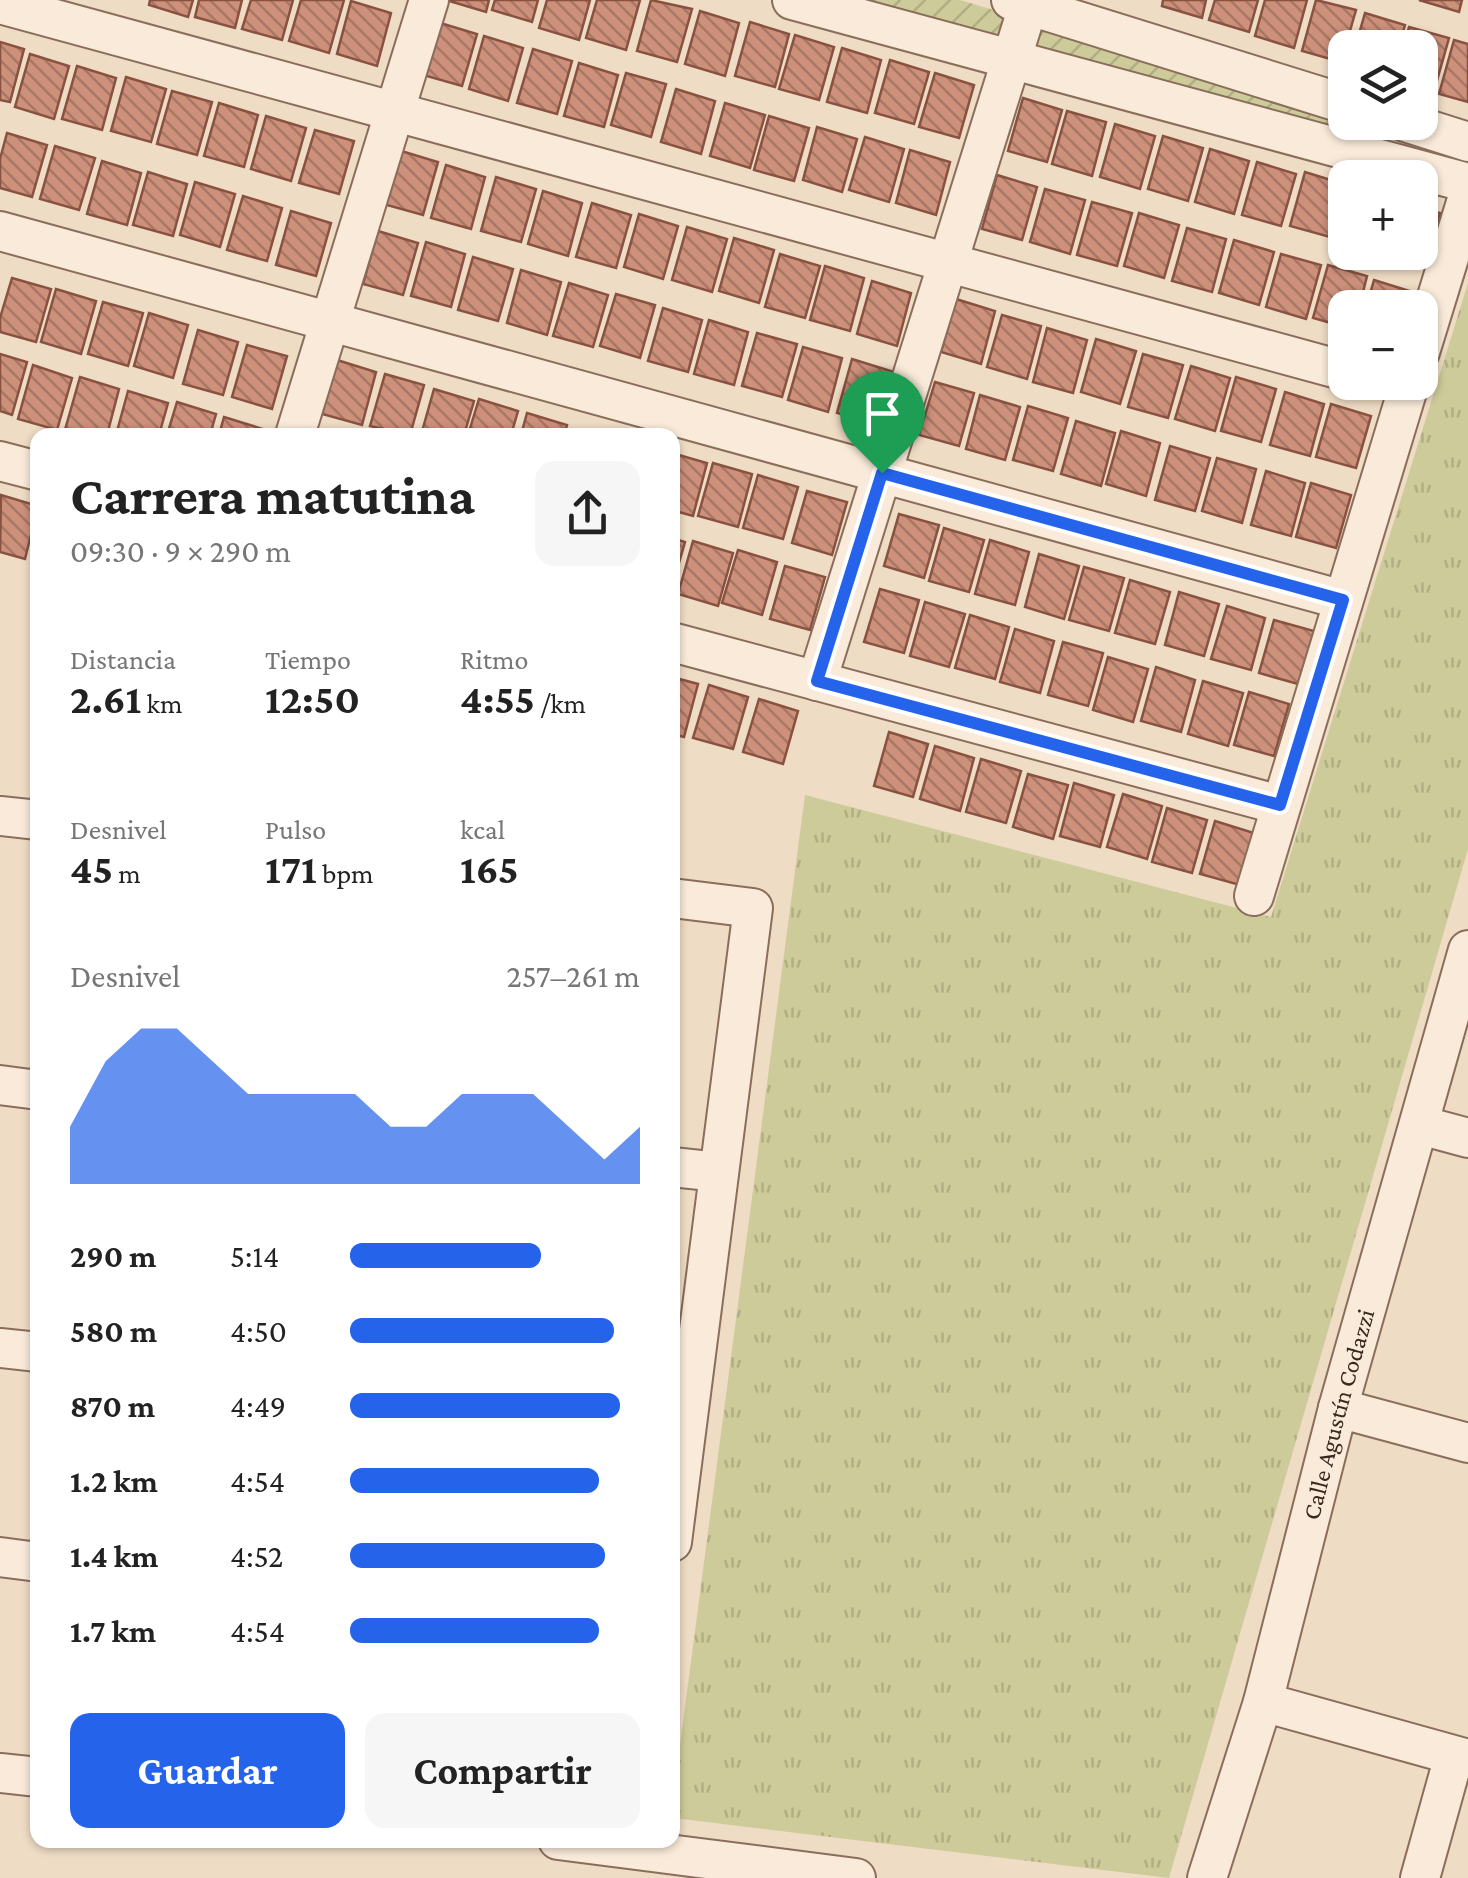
<!DOCTYPE html>
<html lang="es">
<meta charset="utf-8">
<style>
:root{--surface:#fff;--page:#f6f6f6;--text:#222;--muted:#767676;--accent:#2563eb}
body{margin:0;font-family:"Crimson Pro",serif;background:var(--page);color:var(--text);height:100vh;display:flex;flex-direction:column;font-size:38px;white-space:nowrap}
*{box-sizing:border-box;margin:0}
p{font-size:32px;color:var(--muted)}
.icon{flex:none;width:55px;height:55px;fill:none;stroke:currentColor;stroke-width:2;stroke-linecap:round;stroke-linejoin:round}
.map{position:relative;flex:1;overflow:hidden}
.panel{position:absolute;left:30px;top:428px;width:650px;height:1420px;display:flex;flex-direction:column;background:var(--surface);border-radius:20px;box-shadow:0 2px 8px #0004}
.panel>*{flex:none}
.fabs{position:absolute;left:1328px;top:30px;display:grid;gap:20px}
.fabs a{display:grid;place-items:center;width:110px;height:110px;border-radius:20px;background:var(--surface);box-shadow:0 2px 8px #0004;font-size:50px}
.pin{position:absolute;display:grid;place-items:center;width:85px;height:85px;color:#fff;margin:-102px -42px;border-radius:50% 50% 50% 0;rotate:-45deg;box-shadow:0 0 10px #0007}
.pin .icon{rotate:45deg}
.round{display:grid;place-items:center;flex:none;width:105px;height:105px;border-radius:20px;background:var(--page)}
.overview{display:flex;align-items:center;justify-content:space-between;height:170px;padding:0 40px}
h1{font-size:55px;font-weight:700;line-height:75px}
.stats{display:grid;grid-template-columns:repeat(3,1fr);gap:15px;height:170px;padding:10px 40px}
.stats div{display:grid;align-content:center}
.stats b{font-size:42px;font-weight:700}
.stats small{font-size:28px;font-weight:400}
.stats p{font-size:28px}
.chart{height:280px;padding:20px 40px}
.chart p{display:flex;justify-content:space-between}
.chart svg{width:100%;height:180px;margin-top:10px;fill:var(--accent);opacity:.7}
.action{display:flex;gap:20px;margin-top:auto;padding:20px 40px}
.action a{flex:1;height:115px;border-radius:20px;background:var(--accent);color:#fff;font-size:40px;font-weight:700;line-height:115px;text-align:center}
.action a+a{background:var(--page);color:var(--text)}
ul{padding:0 40px;list-style:none;font-size:32px}
li{display:grid;grid-template-columns:160px 120px 1fr;align-items:center;height:75px}
li i{height:25px;border-radius:12px;background:var(--accent)}
.map>svg:first-child{display:block}
.grass{fill:url(#grass-tufts)}
.garden{fill:url(#garden-furrows)}
.building{fill:url(#building-back-hatch);stroke:#895240;stroke-width:2.5}
.lines{fill:none;stroke-linecap:round;stroke-linejoin:round}
.street-casing{stroke:#8a6d5b;stroke-width:42}
.street{stroke:#f9ead9;stroke-width:38}
.route-casing{stroke:#fff;stroke-width:20}
.route{stroke:#2563eb;stroke-width:12}
.labels{text-anchor:middle;dominant-baseline:central;stroke-width:8;stroke-linejoin:round;paint-order:stroke}
.street-label{font-size:25px;fill:#3a281f;stroke:#f6e7d5}
</style>
<div class="map">
<svg width="1468" height="1878" viewBox="0 0 1468 1878">
<defs>
<pattern id="grass-tufts" width="24" height="20" patternUnits="userSpaceOnUse" patternTransform="scale(2.5)"><rect width="24" height="20" fill="#cdcb99"/><path d="M3 7l-1-3M5 7V3M7 7l1-3M15 17l-1-3M17 17v-4M19 17l1-3" fill="none" stroke="#b1ae83"/></pattern>
<pattern id="garden-furrows" width="10" height="10" patternUnits="userSpaceOnUse" patternTransform="scale(2.5)"><rect width="10" height="10" fill="#cdcb99"/><path d="M-1 1l2-2M0 10L10 0M9 11l2-2" fill="none" stroke="#b1ae83"/></pattern>
<pattern id="building-back-hatch" width="6" height="6" patternUnits="userSpaceOnUse" patternTransform="scale(2.5)"><rect width="6" height="6" fill="#cd907b"/><path d="M-1 5l2 2M0 0l6 6M5-1l2 2" fill="none" stroke="#a77664"/></pattern>
</defs>
<rect width="100%" height="100%" fill="#efdcc5"/>
<!-- grass -->
<polygon class="grass" points="1468,283 1468,849 1169,1878 673,1818 673,1798 805,795 1271,917"/>
<!-- garden -->
<g class="garden">
<polygon points="849,0 960,0 1007,14 999,43"/>
<polygon points="1041,28 1462,156 1459,167 1033,52"/>
</g>
<!-- building -->
<g class="building">
<polygon points="150,0 193,0 188,17 149,5"/>
<polygon points="199,0 242,0 235,28 195,17"/>
<polygon points="251,0 293,0 282,40 242,29"/>
<polygon points="301,0 344,0 329,53 289,41"/>
<polygon points="446,0 489,0 486,12"/>
<polygon points="495,0 538,0 532,22 492,10"/>
<polygon points="547,0 590,0 579,40 539,28"/>
<polygon points="597,0 640,0 626,50 586,38"/>
<polygon points="651,0 692,9 677,62 637,51"/>
<polygon points="1163,0 1206,0 1202,18 1162,6"/>
<polygon points="1215,0 1258,0 1249,32 1209,20"/>
<polygon points="1265,0 1307,0 1294,48 1255,36"/>
<polygon points="1316,0 1356,10 1341,62 1302,51"/>
<polygon points="1419,0 1462,0 1459,12"/>
<polygon points="351,1 391,13 377,66 337,54"/>
<polygon points="700,11 739,23 725,76 685,64"/>
<polygon points="1365,13 1405,25 1398,48 1355,48"/>
<polygon points="437,22 477,34 462,86 423,75"/>
<polygon points="750,22 789,34 775,87 735,76"/>
<polygon points="1409,27 1449,38 1434,91 1420,87 1420,48 1403,48"/>
<polygon points="795,35 834,47 819,100 779,89"/>
<polygon points="484,36 523,48 508,101 469,89"/>
<polygon points="1454,40 1468,44 1468,102 1439,94"/>
<polygon points="0,42 24,49 10,102 0,100"/>
<polygon points="842,48 881,60 867,113 827,102"/>
<polygon points="533,49 572,61 557,114 517,103"/>
<polygon points="30,54 69,66 54,119 15,107"/>
<polygon points="890,60 929,72 914,124 875,113"/>
<polygon points="579,63 618,75 604,127 564,116"/>
<polygon points="77,66 116,78 102,130 62,119"/>
<polygon points="626,73 666,84 651,137 611,125"/>
<polygon points="935,73 974,85 959,138 919,127"/>
<polygon points="126,77 166,89 151,142 111,131"/>
<polygon points="676,89 715,101 701,154 661,142"/>
<polygon points="172,91 212,102 197,155 157,144"/>
<polygon points="1023,98 1062,110 1047,162 1008,151"/>
<polygon points="219,103 258,115 244,167 204,156"/>
<polygon points="725,103 765,115 750,168 710,156"/>
<polygon points="1067,111 1106,122 1092,176 1052,164"/>
<polygon points="266,116 306,128 291,181 251,169"/>
<polygon points="769,116 809,128 794,181 754,170"/>
<polygon points="1115,124 1155,136 1140,189 1100,177"/>
<polygon points="817,127 857,139 842,192 803,180"/>
<polygon points="315,130 354,141 339,194 299,183"/>
<polygon points="7,133 47,145 32,197 0,188 0,159"/>
<polygon points="1163,136 1203,148 1188,201 1148,189"/>
<polygon points="865,137 904,149 889,202 849,190"/>
<polygon points="55,146 95,158 79,210 40,199"/>
<polygon points="1210,149 1249,161 1234,214 1195,202"/>
<polygon points="398,150 438,162 423,215 383,204"/>
<polygon points="910,150 950,162 936,215 896,203"/>
<polygon points="102,161 141,173 127,225 87,214"/>
<polygon points="1257,162 1296,174 1281,226 1242,215"/>
<polygon points="446,165 485,177 471,229 431,218"/>
<polygon points="148,172 187,184 173,236 133,225"/>
<polygon points="1305,172 1344,184 1330,237 1290,226"/>
<polygon points="997,175 1037,187 1022,240 982,229"/>
<polygon points="496,177 536,189 521,242 481,231"/>
<polygon points="195,182 235,194 220,247 180,235"/>
<polygon points="1045,189 1085,200 1070,254 1030,242"/>
<polygon points="543,191 582,203 568,256 528,244"/>
<polygon points="243,196 282,208 267,261 227,250"/>
<polygon points="1092,202 1132,213 1117,266 1077,255"/>
<polygon points="592,203 631,215 616,268 576,257"/>
<polygon points="1420,207 1440,213 1425,266 1385,255 1420,252"/>
<polygon points="291,211 331,223 316,276 276,265"/>
<polygon points="1139,213 1179,225 1164,278 1124,266"/>
<polygon points="639,214 678,226 663,279 624,267"/>
<polygon points="687,227 727,239 712,292 672,280"/>
<polygon points="1187,228 1226,239 1212,292 1172,281"/>
<polygon points="378,231 418,243 403,295 363,284"/>
<polygon points="734,238 774,250 759,303 719,291"/>
<polygon points="1234,240 1274,252 1259,305 1219,293"/>
<polygon points="426,242 465,254 451,307 411,296"/>
<polygon points="780,254 820,266 805,318 765,307"/>
<polygon points="1281,254 1321,265 1306,319 1266,307"/>
<polygon points="473,257 513,269 498,321 458,310"/>
<polygon points="1328,265 1367,276 1359,308 1345,308 1345,327 1313,318"/>
<polygon points="825,266 864,278 850,331 810,320"/>
<polygon points="521,270 561,282 547,335 507,323"/>
<polygon points="12,278 51,289 36,342 0,332 0,318"/>
<polygon points="1374,280 1413,292 1409,308 1366,308"/>
<polygon points="872,281 911,293 897,346 857,334"/>
<polygon points="569,283 608,295 593,347 553,336"/>
<polygon points="56,289 96,301 81,354 41,342"/>
<polygon points="616,294 655,305 640,358 600,346"/>
<polygon points="956,299 995,311 981,364 941,352"/>
<polygon points="103,302 143,313 128,366 88,354"/>
<polygon points="663,308 702,320 688,372 648,361"/>
<polygon points="149,313 188,325 173,378 134,366"/>
<polygon points="1002,315 1041,326 1027,379 987,367"/>
<polygon points="709,320 748,332 734,385 694,374"/>
<polygon points="1047,328 1087,340 1073,393 1033,382"/>
<polygon points="198,330 238,342 223,395 183,384"/>
<polygon points="757,333 797,344 782,397 742,386"/>
<polygon points="1096,339 1136,351 1120,404 1081,392"/>
<polygon points="247,345 287,356 272,409 232,397"/>
<polygon points="803,347 842,358 828,412 788,400"/>
<polygon points="0,354 27,362 12,415 0,411"/>
<polygon points="1143,354 1183,365 1168,418 1128,407"/>
<polygon points="852,359 891,371 877,424 837,413"/>
<polygon points="337,360 376,372 362,425 322,414"/>
<polygon points="33,365 72,378 57,430 18,419"/>
<polygon points="1191,366 1230,378 1215,431 1175,419"/>
<polygon points="385,374 424,385 410,435 370,426"/>
<polygon points="80,377 119,389 107,435 81,435 65,430"/>
<polygon points="1236,377 1276,389 1261,442 1221,431"/>
<polygon points="935,382 974,393 959,446 919,435"/>
<polygon points="434,389 474,401 464,435 421,435"/>
<polygon points="128,391 168,403 159,435 116,435"/>
<polygon points="1285,392 1324,404 1310,456 1270,445"/>
<polygon points="980,395 1020,407 1005,460 966,449"/>
<polygon points="479,399 518,411 511,435 468,435"/>
<polygon points="177,402 216,414 210,435 167,435"/>
<polygon points="1331,404 1371,416 1356,468 1316,457"/>
<polygon points="1028,406 1068,418 1053,471 1013,460"/>
<polygon points="527,413 567,425 564,435 521,435"/>
<polygon points="224,417 263,429 262,435 219,435"/>
<polygon points="1076,421 1115,433 1101,486 1061,474"/>
<polygon points="1121,431 1160,443 1146,496 1106,484"/>
<polygon points="1170,446 1210,458 1195,511 1155,500"/>
<polygon points="672,453 707,463 693,516 672,510"/>
<polygon points="1217,458 1256,469 1242,523 1202,511"/>
<polygon points="713,463 752,474 738,527 698,516"/>
<polygon points="1266,471 1305,483 1291,536 1251,525"/>
<polygon points="758,475 798,487 783,539 743,528"/>
<polygon points="1311,483 1351,495 1336,548 1296,537"/>
<polygon points="807,491 847,502 832,555 792,543"/>
<polygon points="1,495 38,506 25,559 0,552"/>
<polygon points="899,514 939,525 924,578 884,566"/>
<polygon points="944,528 984,540 969,592 929,581"/>
<polygon points="672,538 685,542 672,587"/>
<polygon points="990,540 1029,552 1015,605 975,594"/>
<polygon points="693,541 733,553 718,606 678,594"/>
<polygon points="738,550 777,562 762,615 722,603"/>
<polygon points="1039,554 1079,566 1064,619 1025,607"/>
<polygon points="785,566 825,577 810,630 770,619"/>
<polygon points="1084,567 1124,578 1109,631 1069,620"/>
<polygon points="1130,580 1170,592 1155,644 1115,633"/>
<polygon points="880,589 919,600 904,653 864,642"/>
<polygon points="1179,592 1219,604 1204,656 1165,645"/>
<polygon points="925,602 965,614 949,667 910,656"/>
<polygon points="1227,606 1265,618 1251,670 1211,659"/>
<polygon points="970,615 1009,627 995,679 955,668"/>
<polygon points="1274,620 1314,631 1298,684 1259,673"/>
<polygon points="1015,629 1054,641 1040,693 1000,682"/>
<polygon points="1063,642 1103,653 1088,706 1048,695"/>
<polygon points="1108,657 1148,669 1133,722 1093,710"/>
<polygon points="1156,667 1195,680 1181,732 1141,721"/>
<polygon points="672,677 698,684 684,737 672,734"/>
<polygon points="1203,681 1243,693 1228,746 1188,734"/>
<polygon points="709,685 748,697 733,749 693,738"/>
<polygon points="1249,692 1289,704 1274,756 1234,745"/>
<polygon points="759,699 798,711 783,764 743,752"/>
<polygon points="889,732 928,744 913,797 874,786"/>
<polygon points="935,746 974,758 960,811 920,799"/>
<polygon points="981,759 1021,771 1006,823 966,812"/>
<polygon points="1028,774 1068,785 1053,839 1013,827"/>
<polygon points="1074,783 1114,795 1100,847 1060,836"/>
<polygon points="1123,794 1162,806 1147,859 1107,847"/>
<polygon points="1167,808 1207,820 1192,873 1152,862"/>
<polygon points="1215,821 1254,833 1240,885 1200,874"/>
</g>
<g class="lines">
<!-- street casing -->
<g class="street-casing">
<g id="street">
<polyline points="792,0 1468,183"/>
<polyline points="1011,0 1345,104"/>
<polyline points="0,4 1345,371"/>
<polyline points="1405,122 1468,142"/>
<polyline points="0,231 1343,600"/>
<polyline points="1420,352 1468,196"/>
<polyline points="295,435 429,0"/>
<polyline points="0,461 38,471"/>
<polyline points="672,642 1280,805"/>
<polyline points="817,681 1030,0"/>
<polyline points="0,816 38,820"/>
<polyline points="1254,896 1410,382"/>
<polyline points="672,898 753,908 672,1542"/>
<polyline points="0,1085 38,1090"/>
<polyline points="1420,1125 1468,1138"/>
<polyline points="672,1167 719,1172"/>
<polyline points="0,1348 38,1352"/>
<polyline points="1338,1408 1468,1443"/>
<polyline points="0,1557 38,1562"/>
<polyline points="1263,1702 1468,1759"/>
<polyline points="0,1773 38,1777"/>
<polyline points="558,1840 856,1878"/>
<path id="s1" d="M 1207,1878 L 1263,1702 L 1338,1408 L 1468,950"/>
<polyline points="1420,1878 1454,1756"/>
</g>
</g>
<!-- street -->
<use href="#street" class="street"/>
</g>
<g class="lines">
<!-- route casing -->
<g class="route-casing">
<polygon id="route" points="882,473 1343,600 1280,805 817,681"/>
</g>
<!-- route -->
<use href="#route" class="route"/>
</g>
<g class="labels">
<!-- street labels -->
<g class="street-label">
<text stroke="none"><textPath href="#s1" startOffset="482">Calle Agustín Codazzi</textPath></text>
</g>
</g>
</svg>
<div class="fabs">
<a><svg class="icon" aria-label="layers" viewBox="0 0 24 24"><path d="M12 4l9 5-9 5-9-5zM3 14l9 5 9-5"/></svg></a>
<a>+</a>
<a>−</a>
</div>
<div class="pin" style="left:882px;top:473px;background:#1e9e55"><svg class="icon" aria-label="arrive" viewBox="0 0 24 24"><path d="M6 21V4h12l-3 4 3 4H6"/></svg></div>
<section class="panel">
<div class="overview"><div><h1>Carrera matutina</h1><p>09:30 · 9 × 290 m</p></div><a class="round"><svg class="icon" aria-label="share" viewBox="0 0 24 24"><path d="M12 15V3M7 8l5-5 5 5M5 13v7h14v-7"/></svg></a></div>
<div class="stats">
<div><p>Distancia</p><b>2.61<small> km</small></b></div>
<div><p>Tiempo</p><b>12:50</b></div>
<div><p>Ritmo</p><b>4:55<small> /km</small></b></div>
</div>
<div class="stats">
<div><p>Desnivel</p><b>45<small> m</small></b></div>
<div><p>Pulso</p><b>171<small> bpm</small></b></div>
<div><p>kcal</p><b>165</b></div>
</div>
<div class="chart"><p><span>Desnivel</span>257–261 m</p>
<svg viewBox="0 0 160 44" preserveAspectRatio="none"><path d="M0 44V30L10 14L20 6L30 6L40 14L50 22L60 22L70 22L80 22L90 30L100 30L110 22L120 22L130 22L140 30L150 38L160 30V44z"/></svg>
</div>
<ul>
<li><b>290 m</b>5:14<i style="width:66%"></i></li>
<li><b>580 m</b>4:50<i style="width:91%"></i></li>
<li><b>870 m</b>4:49<i style="width:93%"></i></li>
<li><b>1.2 km</b>4:54<i style="width:86%"></i></li>
<li><b>1.4 km</b>4:52<i style="width:88%"></i></li>
<li><b>1.7 km</b>4:54<i style="width:86%"></i></li>
</ul>
<div class="action"><a>Guardar</a><a>Compartir</a></div>
</section>
</div>
